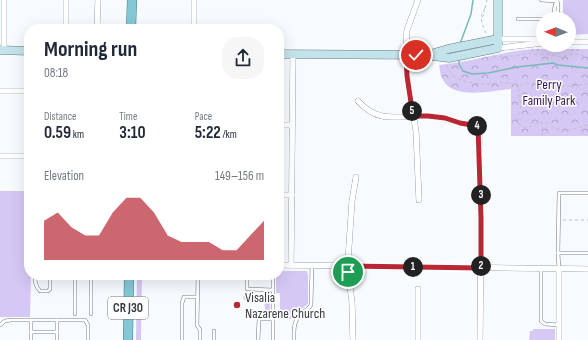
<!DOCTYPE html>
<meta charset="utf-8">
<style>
:root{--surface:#fff;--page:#f6f6f7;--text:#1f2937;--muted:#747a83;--accent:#b82733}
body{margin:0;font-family:"Sofia Sans Condensed",sans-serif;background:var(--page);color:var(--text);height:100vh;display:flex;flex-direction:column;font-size:15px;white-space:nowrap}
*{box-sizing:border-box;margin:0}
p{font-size:13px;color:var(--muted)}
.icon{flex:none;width:22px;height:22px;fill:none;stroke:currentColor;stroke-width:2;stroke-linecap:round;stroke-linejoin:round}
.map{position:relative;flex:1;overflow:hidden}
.side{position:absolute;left:24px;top:24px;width:260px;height:256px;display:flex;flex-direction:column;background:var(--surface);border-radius:16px;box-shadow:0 4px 16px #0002}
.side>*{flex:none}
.needle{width:26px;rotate:271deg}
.tools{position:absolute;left:536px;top:12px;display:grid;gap:8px}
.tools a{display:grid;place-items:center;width:40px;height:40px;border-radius:50%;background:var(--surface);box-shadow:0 4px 16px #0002;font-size:20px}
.pin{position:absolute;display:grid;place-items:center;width:34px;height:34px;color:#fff;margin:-17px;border:2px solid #fff;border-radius:50%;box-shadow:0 1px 4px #0007}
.km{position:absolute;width:20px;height:20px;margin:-10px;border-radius:50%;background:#222;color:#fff;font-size:11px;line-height:20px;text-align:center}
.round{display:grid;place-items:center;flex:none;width:42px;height:42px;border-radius:16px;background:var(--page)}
.overview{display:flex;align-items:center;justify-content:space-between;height:68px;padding:0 20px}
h1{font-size:22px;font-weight:700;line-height:30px}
.metrics{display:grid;grid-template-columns:repeat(3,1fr);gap:6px;height:68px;padding:4px 20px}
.metrics div{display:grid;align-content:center}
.metrics b{font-size:17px;font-weight:700}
.metrics small{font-size:11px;font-weight:400}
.metrics p{font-size:11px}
.chart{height:112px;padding:8px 20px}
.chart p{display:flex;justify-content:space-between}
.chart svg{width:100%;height:72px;margin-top:4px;fill:var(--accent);opacity:.7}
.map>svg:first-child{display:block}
.grass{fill:#d6c8f5}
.forest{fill:url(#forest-crowns)}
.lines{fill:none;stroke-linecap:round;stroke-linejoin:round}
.stream{stroke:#78bab6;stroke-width:1.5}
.lane-casing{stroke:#6b7985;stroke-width:4}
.street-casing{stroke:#6b7985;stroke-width:6}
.secondary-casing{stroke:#6b7985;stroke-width:9}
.primary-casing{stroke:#367e90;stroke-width:10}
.path{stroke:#bdc1c5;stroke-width:1;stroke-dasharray:3 3;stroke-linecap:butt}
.lane{stroke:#fff;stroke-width:3}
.street{stroke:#fff;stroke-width:5.5}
.secondary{stroke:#c3e3ea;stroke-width:8}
.primary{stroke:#86c7d6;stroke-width:9}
.route-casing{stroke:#fff;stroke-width:8}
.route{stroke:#b82733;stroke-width:5}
.poi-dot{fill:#b82733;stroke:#fff;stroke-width:1.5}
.labels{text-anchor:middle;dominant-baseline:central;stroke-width:3;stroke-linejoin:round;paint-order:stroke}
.shield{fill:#fff;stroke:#72767a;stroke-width:1}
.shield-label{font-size:13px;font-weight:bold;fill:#353b41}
.park-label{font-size:14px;fill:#35155d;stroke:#fff}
.poi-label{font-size:14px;fill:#353b41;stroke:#fff;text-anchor:start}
</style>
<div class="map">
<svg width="588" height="340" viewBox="0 0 588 340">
<defs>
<pattern id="forest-crowns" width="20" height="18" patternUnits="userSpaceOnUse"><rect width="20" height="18" fill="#d6c8f5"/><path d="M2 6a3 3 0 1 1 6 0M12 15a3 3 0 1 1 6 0" fill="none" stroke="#aea4c8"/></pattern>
</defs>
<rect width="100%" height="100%" fill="#f8fbfe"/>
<!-- grass -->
<g class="grass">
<polygon points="563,0 588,0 588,34 569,35 569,19 563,19"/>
<polygon points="0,191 29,191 29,228 25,237 26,243 29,249 29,275 31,275 30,317 0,317"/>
<polygon points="279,271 307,271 308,275 308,304 291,317 291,319 280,319 280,293 276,293 276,275 279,275"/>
<polygon points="137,275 142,275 141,340 136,340"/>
<polygon points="243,296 270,296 270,315 264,314 265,308 264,300 244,300"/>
<polygon points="533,329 555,329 555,340 529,340 530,331 533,331"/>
</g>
<!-- forest -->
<path class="forest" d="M 535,49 L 588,49 L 588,136 L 511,136 L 511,89 C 492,91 454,100 443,80 C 440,76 440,69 439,65 C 472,62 503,51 535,49 Z"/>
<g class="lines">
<!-- stream -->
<g class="stream">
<polyline points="460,44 471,14 473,0"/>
<polyline points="459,59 459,64 463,71 472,74 488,73 517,67 553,63 558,65 588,68"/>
</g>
<!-- lane casing -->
<g class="lane-casing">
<g id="lane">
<polyline points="541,0 557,1 557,0"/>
<path d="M 557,1 C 559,7 558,13 556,19 C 554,13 553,7 557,1 Z"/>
<polyline points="518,19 556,19"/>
<polyline points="29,236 28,239 29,242"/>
<polyline points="558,253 559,193 588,193"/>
<polyline points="541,269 541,321 545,324 559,325"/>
<polyline points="559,269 558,253 588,253"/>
<path d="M 35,275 C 35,281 35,286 40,291 L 48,291 L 50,289 L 50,275"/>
<polyline points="75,275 75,314"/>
<polyline points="198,275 197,325 200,330 200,340"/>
<polyline points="247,275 247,289 273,290"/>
<polyline points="91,314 91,275"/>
<polyline points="31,320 31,340"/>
<polyline points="0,325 5,321 11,320 85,320 88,325 88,340"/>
<polyline points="31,332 57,332"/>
<polyline points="57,340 57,320"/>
<polyline points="182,340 182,303 184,297 197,297"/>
<polyline points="214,340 214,331"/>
<polyline points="258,340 259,319 273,319"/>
<polyline points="273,340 273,275"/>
<path d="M 294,340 C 294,331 293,321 301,314 C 304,311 308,310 311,305 L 312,265"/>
</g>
</g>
<!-- street casing -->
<g class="street-casing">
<g id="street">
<polyline points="418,0 407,30 406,46 407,76 416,131 419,200"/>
<polyline points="66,29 66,0"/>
<polyline points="97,29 98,0"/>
<polyline points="194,29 194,0"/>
<polyline points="498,39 543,39"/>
<polyline points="569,42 588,42"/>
<polyline points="498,48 543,43"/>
<polyline points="4,50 4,0"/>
<polyline points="0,91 26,91"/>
<path d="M 358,101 C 380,126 402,114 430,116 C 441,117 450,121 460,123 C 466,124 472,125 479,126 L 481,218 L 480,340"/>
<polyline points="279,125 292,125"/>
<polyline points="0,156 29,156"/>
<polyline points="279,195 292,195"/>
<polyline points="279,265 588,269"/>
<polyline points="291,265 293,54"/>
<polyline points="418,289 418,340"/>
<polyline points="353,340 352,302 349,279 348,261 352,201 356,177"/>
<polyline points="559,340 559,269"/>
</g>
</g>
<!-- secondary casing -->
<g class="secondary-casing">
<g id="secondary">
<polyline points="0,50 29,51"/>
<polyline points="279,54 425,55 449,58 498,48 498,0"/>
<polyline points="427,55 448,49 498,39"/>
</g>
</g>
<!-- primary casing -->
<g class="primary-casing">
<g id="primary">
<polyline points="131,29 132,0"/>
<polyline points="128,340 129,275"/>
</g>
</g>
<!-- path -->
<g class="path">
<path d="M 485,8 C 479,18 481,22 486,33"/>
<polyline points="485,8 487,0"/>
<polyline points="482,17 485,14 484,11"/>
<polyline points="493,56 497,57 516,56 528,53 537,55 549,54 560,57 575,54 588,57"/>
<path d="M 447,65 C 450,81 474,84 487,84 C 494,84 500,82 507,83 C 511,83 515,85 519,87"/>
<polyline points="588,84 559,87 525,83 520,86 518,91 521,106 517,119 520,125 526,128 541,122 547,123 556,129 565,131 588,125"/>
<polyline points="542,136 543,123"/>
<polyline points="563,220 588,220"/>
</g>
<!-- lane -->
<use href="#lane" class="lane"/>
<!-- street -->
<use href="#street" class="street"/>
<!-- secondary -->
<use href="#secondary" class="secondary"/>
<!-- primary -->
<use href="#primary" class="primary"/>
</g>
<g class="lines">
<!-- route casing -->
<g class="route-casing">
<polyline id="route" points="348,272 348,266 481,268 481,218 478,126 460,123 445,118 428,116 413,116 407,76 406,55 416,55"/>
</g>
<!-- route -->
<use href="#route" class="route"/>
</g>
<!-- markers -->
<circle class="poi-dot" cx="237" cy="305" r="4"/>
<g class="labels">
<!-- shield labels -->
<rect class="shield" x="108" y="297" width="40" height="22" rx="3"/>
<g class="shield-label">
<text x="128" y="308">CR J30</text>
</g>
<!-- park labels -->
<g class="park-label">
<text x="549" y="84">Perry<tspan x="549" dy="16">Family Park</tspan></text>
</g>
<!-- poi labels -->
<g class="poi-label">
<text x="245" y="297">Visalia<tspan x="245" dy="16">Nazarene Church</tspan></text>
</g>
</g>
</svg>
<div class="tools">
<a><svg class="needle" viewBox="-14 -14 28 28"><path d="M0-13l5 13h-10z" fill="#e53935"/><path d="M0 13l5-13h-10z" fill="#747a83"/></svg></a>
</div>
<div class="pin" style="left:348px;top:272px;background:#1e9e55"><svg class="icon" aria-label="arrive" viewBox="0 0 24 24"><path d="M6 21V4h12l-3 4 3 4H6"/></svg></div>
<div class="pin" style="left:416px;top:55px;background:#d93025"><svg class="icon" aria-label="check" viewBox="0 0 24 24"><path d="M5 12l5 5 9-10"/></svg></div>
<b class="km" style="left:413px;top:267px">1</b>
<b class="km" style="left:481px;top:266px">2</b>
<b class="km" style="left:481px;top:195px">3</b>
<b class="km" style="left:477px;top:126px">4</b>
<b class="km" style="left:412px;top:111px">5</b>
<section class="side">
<div class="overview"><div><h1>Morning run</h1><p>08:18</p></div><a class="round"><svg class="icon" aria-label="share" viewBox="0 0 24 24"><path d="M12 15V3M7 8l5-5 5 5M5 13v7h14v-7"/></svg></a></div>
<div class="metrics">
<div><p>Distance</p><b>0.59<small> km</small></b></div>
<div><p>Time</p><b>3:10</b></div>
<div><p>Pace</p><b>5:22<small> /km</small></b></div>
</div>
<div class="chart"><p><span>Elevation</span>149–156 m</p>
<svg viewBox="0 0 160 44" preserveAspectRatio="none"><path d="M0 44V20L10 15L20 24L30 29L40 29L50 15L60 6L70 6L80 15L90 29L100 33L110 33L120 33L130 38L140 38L150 29L160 20V44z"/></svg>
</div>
</section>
</div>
